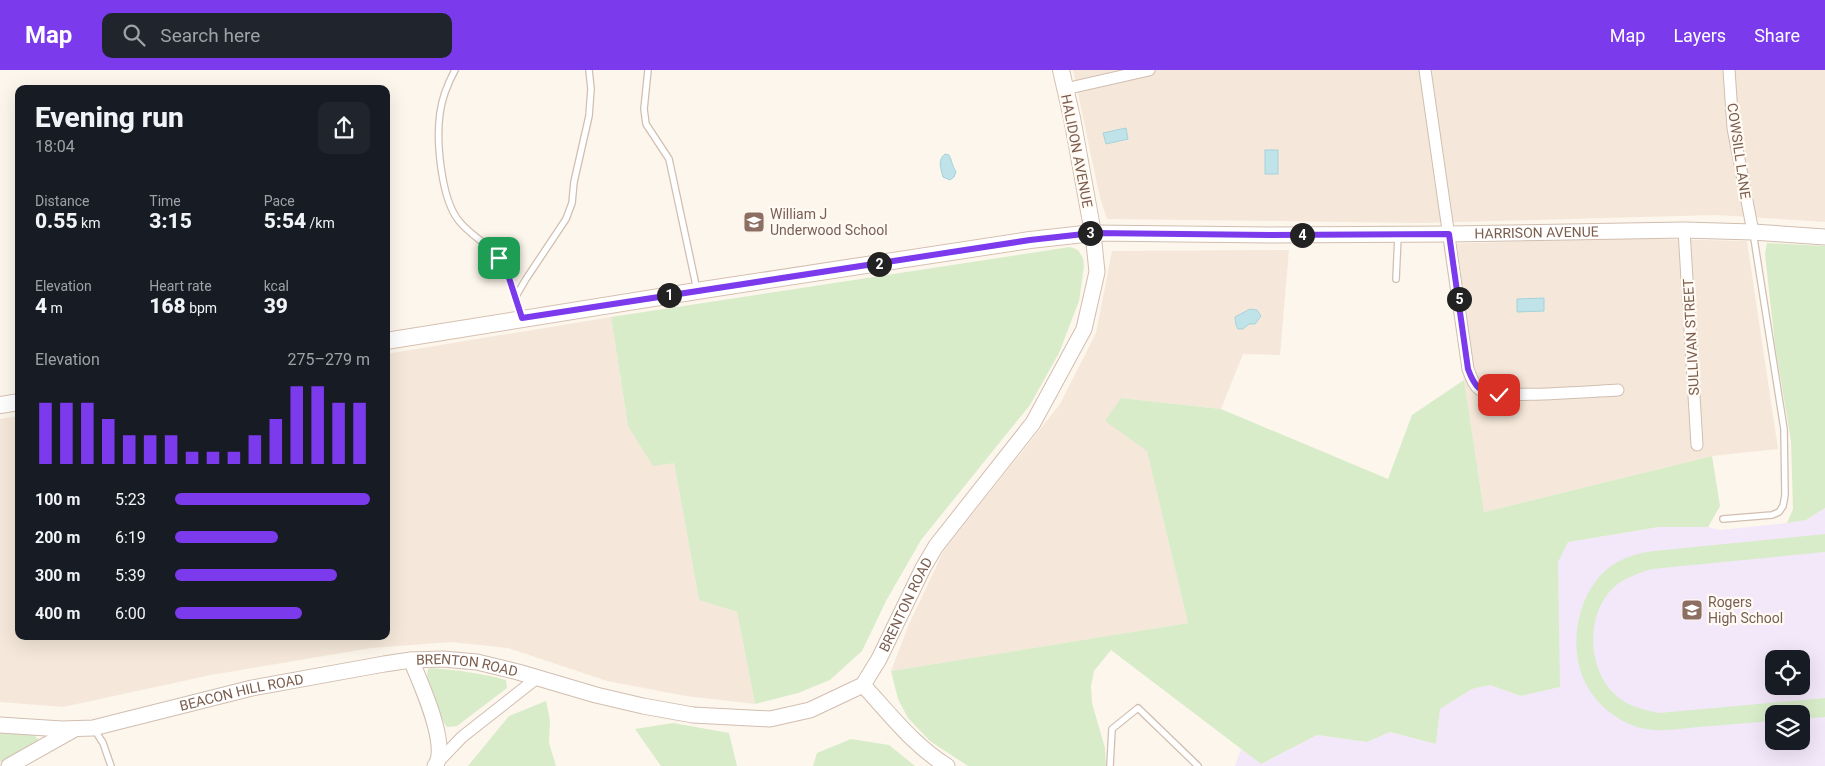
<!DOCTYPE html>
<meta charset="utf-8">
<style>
:root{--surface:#171b24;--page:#20242c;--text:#f1f3f6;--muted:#9ea1a6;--accent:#7c3aed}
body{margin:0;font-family:Roboto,sans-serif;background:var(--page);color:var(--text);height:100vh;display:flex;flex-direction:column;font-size:19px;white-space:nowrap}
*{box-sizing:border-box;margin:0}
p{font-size:16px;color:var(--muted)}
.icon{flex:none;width:28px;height:28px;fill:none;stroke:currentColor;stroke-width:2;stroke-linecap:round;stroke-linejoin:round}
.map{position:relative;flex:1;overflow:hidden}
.side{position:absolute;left:15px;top:15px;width:375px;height:555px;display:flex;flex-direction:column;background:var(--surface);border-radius:10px;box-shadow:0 5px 20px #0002}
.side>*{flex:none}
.fabs{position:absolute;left:1765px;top:580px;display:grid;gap:10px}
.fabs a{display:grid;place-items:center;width:45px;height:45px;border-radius:10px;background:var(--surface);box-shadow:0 5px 20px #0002;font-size:25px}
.pin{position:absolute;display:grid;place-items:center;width:42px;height:42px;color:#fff;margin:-21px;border-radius:10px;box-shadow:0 2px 8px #0006}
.km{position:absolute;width:25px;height:25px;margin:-12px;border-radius:50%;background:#222;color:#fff;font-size:14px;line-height:25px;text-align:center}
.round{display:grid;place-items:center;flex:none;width:52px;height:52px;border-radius:10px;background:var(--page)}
.headline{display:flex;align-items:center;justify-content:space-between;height:85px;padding:0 20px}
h1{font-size:28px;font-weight:800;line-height:38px}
.figures{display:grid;grid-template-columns:repeat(3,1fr);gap:8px;height:85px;padding:5px 20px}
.figures div{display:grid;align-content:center}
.figures b{font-size:21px;font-weight:800}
.figures small{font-size:14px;font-weight:400}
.figures p{font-size:14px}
.chart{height:140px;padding:10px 20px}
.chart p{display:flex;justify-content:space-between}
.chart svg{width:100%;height:90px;margin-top:5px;stroke:var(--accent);stroke-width:6}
ul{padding:0 20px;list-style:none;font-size:16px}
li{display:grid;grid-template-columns:80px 60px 1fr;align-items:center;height:38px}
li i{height:12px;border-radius:6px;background:var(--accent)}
header{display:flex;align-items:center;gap:30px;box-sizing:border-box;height:70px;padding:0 25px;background:var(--accent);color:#fff}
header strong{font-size:24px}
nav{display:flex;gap:28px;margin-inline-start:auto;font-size:18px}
.search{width:350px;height:45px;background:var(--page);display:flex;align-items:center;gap:12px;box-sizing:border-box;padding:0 18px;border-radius:10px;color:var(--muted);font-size:19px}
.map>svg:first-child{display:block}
.residential{fill:#f5e8da}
.education{fill:#f3e8fa;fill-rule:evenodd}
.green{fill:#d8ecc9}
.water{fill:#bfe3e8;stroke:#a5d3da}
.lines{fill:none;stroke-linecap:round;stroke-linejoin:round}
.service-casing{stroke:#d1beb0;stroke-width:8}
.minor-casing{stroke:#d1beb0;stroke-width:13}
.tertiary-casing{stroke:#d1beb0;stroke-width:17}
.secondary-casing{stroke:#d6c0b0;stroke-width:18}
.service{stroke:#fff;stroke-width:5.5}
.minor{stroke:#fff;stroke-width:11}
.tertiary{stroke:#fff;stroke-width:15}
.secondary{stroke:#fff;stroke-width:16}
.route-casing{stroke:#fff;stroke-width:10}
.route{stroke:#7c3aed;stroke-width:6}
.labels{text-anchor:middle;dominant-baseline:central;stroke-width:4.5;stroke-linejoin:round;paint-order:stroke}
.street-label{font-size:14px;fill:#7a5c4d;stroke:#fffaf3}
.education-label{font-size:14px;fill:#785e54;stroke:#fffaf3;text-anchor:start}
</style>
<header>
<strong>Map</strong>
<div class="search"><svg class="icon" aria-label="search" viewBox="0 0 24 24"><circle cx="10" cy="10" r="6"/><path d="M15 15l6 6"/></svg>Search here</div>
<nav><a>Map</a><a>Layers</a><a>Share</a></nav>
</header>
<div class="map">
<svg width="1825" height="696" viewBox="0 0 1825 696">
<rect width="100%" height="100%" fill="#fdf6ec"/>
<!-- residential -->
<g class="residential">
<polygon points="1073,0 1825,0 1825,152 1716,145 1423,153 1107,149 1100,128"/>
<polygon points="1617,168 1747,171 1778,379 1712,386 1484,442 1443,174"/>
<polygon points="1289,180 1280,285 1243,284 1221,339 1121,328 1147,380 1188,553 891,601 909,554 944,480 1060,334 1096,263 1112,181"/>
<polygon points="611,247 628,356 674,393 699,530 737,542 755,634 686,626 607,611 508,578 451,572 371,578 211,605 63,637 0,632 0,349 19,346 19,566 386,566 386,284"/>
</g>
<!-- education -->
<path class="education" d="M 1825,438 L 1825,696 L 1235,696 L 1241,679 L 1261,694 L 1317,665 L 1367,672 L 1390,662 L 1436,674 L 1440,639 L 1472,619 L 1490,615 L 1521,626 L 1559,617 L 1558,491 L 1568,472 L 1659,457 L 1708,457 L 1720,460 L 1787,453 L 1806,450 ZM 1774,589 L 1801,589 L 1801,616 L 1774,616 ZM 1774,644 L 1801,644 L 1801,671 L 1774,671 Z"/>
<!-- green -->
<g class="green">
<polygon points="1767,173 1825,176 1825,438 1806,450 1787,453 1793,439 1791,371 1775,275 1765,184"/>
<polygon points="1070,177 1078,180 1083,188 1084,196 1079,231 1059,283 1030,335 921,470 886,531 862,581 830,610 798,623 755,634 737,542 699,530 674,393 653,396 628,356 611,247"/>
<polygon points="1464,310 1484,442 1712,386 1720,436 1708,457 1659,457 1568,472 1558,492 1560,617 1521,626 1490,615 1472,619 1440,639 1436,674 1390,662 1367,672 1317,665 1261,694 1111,580 1094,601 1091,616 1092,633 1105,678 1106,696 968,696 930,671 908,648 898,629 891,601 1188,553 1147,381 1105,351 1121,328 1221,339 1388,409 1412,345"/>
<path d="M 1825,464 L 1825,482 L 1652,499 C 1639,503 1624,508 1614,517 C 1584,545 1587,603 1619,628 C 1631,637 1645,640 1659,643 L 1825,628 L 1825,647 L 1801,649 L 1801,644 L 1774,644 L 1774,651 C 1748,653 1723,655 1698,657 C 1678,659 1657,663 1637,657 C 1616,650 1596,634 1586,614 C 1566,577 1578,517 1614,494 C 1627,486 1639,483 1654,481 Z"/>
<path d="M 431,598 C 456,600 481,603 506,610 L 507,618 L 457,656 L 447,657 C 438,644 424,615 428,599 Z"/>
<polygon points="546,631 550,650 549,673 556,696 468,696 509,646"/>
<polygon points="673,653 729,663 737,696 661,696 635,659"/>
<polygon points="0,663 34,665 38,669 37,671 0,692"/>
<polygon points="851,669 889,675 915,696 813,696 817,683"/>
</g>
<!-- water -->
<g class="water">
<polygon points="1126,58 1128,69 1106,74 1103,63"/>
<rect x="1265" y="80" width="13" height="24"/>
<path d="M 945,84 L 949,85 C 952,90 952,96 956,102 L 954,107 L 950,110 L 943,107 C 941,99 937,90 945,84 Z"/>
<polygon points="1544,228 1544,241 1517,242 1517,229"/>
<polygon points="1250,239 1257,240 1261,246 1255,254 1249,254 1243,259 1238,259 1236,255 1235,247"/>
</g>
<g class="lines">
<!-- service casing -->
<g class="service-casing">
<g id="service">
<path d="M 455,0 C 448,13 442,28 440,43 C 436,71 441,129 459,151 C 470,165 487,173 498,187 C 507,198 511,213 516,226 L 526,209 L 566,149 L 572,133 L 574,112 L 589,46 L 591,19 L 589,0"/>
<polyline points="648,0 644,39 646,54 669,89 697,220"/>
<polyline points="1396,209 1398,166"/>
<polyline points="516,226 522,248"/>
<polyline points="1723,449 1772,445 1779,442 1783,436 1785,425 1784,359 1753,162"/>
<polyline points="94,659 103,673 111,696"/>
<polyline points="1110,696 1112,659 1138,638 1198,696"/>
</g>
</g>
<!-- minor casing -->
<g class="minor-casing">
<g id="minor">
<path d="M 1425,0 L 1468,299 C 1471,306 1473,315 1479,319 C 1494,330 1594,321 1618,320"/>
<polyline points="1729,0 1733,58 1753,162"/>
<polyline points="1065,19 1149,0"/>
<polyline points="1684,160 1697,375"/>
<polyline points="439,691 462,667 537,608"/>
</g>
</g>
<!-- tertiary casing -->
<g class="tertiary-casing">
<g id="tertiary">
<path d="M 411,590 C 420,612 450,676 435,696"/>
<path d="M 863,615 C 889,643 914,676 947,696"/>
<path id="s1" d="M 0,655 L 62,659 L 93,658 L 252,618 L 384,594 L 411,590 L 443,589 L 477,592 L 518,602 L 596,625 L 643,636 L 693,645 L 770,649 L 810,640 L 863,615 L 879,589 L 923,498 L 936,476 L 1033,353 L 1084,259 L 1097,202 L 1093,163 L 1270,165 L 1449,164 L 1684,160 L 1753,162 L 1825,167"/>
<polyline points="9,696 73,660"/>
</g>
</g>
<!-- secondary casing -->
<g class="secondary-casing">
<g id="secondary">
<polyline points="386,271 703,220 1030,170 1093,163 1072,48 1061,0"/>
<polyline points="0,335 19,332"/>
</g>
</g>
<!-- service -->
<use href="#service" class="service"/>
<!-- minor -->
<use href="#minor" class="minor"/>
<!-- tertiary -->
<use href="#tertiary" class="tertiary"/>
<!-- secondary -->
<use href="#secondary" class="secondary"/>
</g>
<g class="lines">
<!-- route casing -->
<g class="route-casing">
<path id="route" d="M 499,188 L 509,208 L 522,248 L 1030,170 L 1093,163 L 1270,165 L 1449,164 L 1468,299 C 1475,318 1479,321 1499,325"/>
</g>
<!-- route -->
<use href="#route" class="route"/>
</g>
<!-- icons -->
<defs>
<g id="school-square" transform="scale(1.125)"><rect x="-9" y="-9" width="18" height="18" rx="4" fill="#8d6e63" stroke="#fffaf3"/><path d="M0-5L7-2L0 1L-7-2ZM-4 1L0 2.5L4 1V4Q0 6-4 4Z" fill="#fff"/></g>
</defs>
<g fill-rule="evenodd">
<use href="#school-square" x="754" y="152"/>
<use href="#school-square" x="1692" y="540"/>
</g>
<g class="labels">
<!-- street labels -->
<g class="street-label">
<text transform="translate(1077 81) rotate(79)">HALIDON AVENUE</text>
<text transform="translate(1739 81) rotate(82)">COWSILL LANE</text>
<text stroke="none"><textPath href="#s1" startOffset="1846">HARRISON AVENUE</textPath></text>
<text transform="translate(1691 267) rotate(-93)">SULLIVAN STREET</text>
<text stroke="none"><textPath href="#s1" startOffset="975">BRENTON ROAD</textPath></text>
<text stroke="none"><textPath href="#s1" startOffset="475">BRENTON ROAD</textPath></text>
<text stroke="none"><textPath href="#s1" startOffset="246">BEACON HILL ROAD</textPath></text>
</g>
<!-- education labels -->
<g class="education-label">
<text x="770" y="144">William J<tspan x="770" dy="16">Underwood School</tspan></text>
<text x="1708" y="532">Rogers<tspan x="1708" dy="16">High School</tspan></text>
</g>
</g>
</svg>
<div class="fabs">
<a><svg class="icon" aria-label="locate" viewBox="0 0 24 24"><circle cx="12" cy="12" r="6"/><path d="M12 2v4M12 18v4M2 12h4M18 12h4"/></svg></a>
<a><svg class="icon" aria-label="layers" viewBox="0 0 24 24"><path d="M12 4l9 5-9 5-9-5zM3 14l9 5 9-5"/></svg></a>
</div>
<div class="pin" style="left:499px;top:188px;background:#1e9e55"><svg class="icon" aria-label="arrive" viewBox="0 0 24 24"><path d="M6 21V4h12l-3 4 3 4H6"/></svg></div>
<div class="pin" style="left:1499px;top:325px;background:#d93025"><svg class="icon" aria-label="check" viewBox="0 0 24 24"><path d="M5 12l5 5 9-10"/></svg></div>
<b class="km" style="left:669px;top:225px">1</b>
<b class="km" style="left:879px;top:194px">2</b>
<b class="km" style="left:1090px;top:163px">3</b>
<b class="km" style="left:1302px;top:165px">4</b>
<b class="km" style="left:1459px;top:229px">5</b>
<section class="side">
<div class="headline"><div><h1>Evening run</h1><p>18:04</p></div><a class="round"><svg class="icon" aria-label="share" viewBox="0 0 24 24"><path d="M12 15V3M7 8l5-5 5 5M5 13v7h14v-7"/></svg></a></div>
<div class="figures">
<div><p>Distance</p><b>0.55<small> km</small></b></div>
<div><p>Time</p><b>3:15</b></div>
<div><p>Pace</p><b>5:54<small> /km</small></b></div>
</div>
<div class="figures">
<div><p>Elevation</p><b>4<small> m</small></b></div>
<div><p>Heart rate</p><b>168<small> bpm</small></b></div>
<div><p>kcal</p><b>39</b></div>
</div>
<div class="chart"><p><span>Elevation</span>275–279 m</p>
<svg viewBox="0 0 160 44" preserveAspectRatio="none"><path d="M5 44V14M15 44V14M25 44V14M35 44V22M45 44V30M55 44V30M65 44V30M75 44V38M85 44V38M95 44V38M105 44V30M115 44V22M125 44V6M135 44V6M145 44V14M155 44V14"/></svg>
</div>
<ul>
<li><b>100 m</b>5:23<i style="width:100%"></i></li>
<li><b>200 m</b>6:19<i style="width:53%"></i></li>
<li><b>300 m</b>5:39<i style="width:83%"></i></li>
<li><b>400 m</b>6:00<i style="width:65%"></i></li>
</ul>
</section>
</div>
